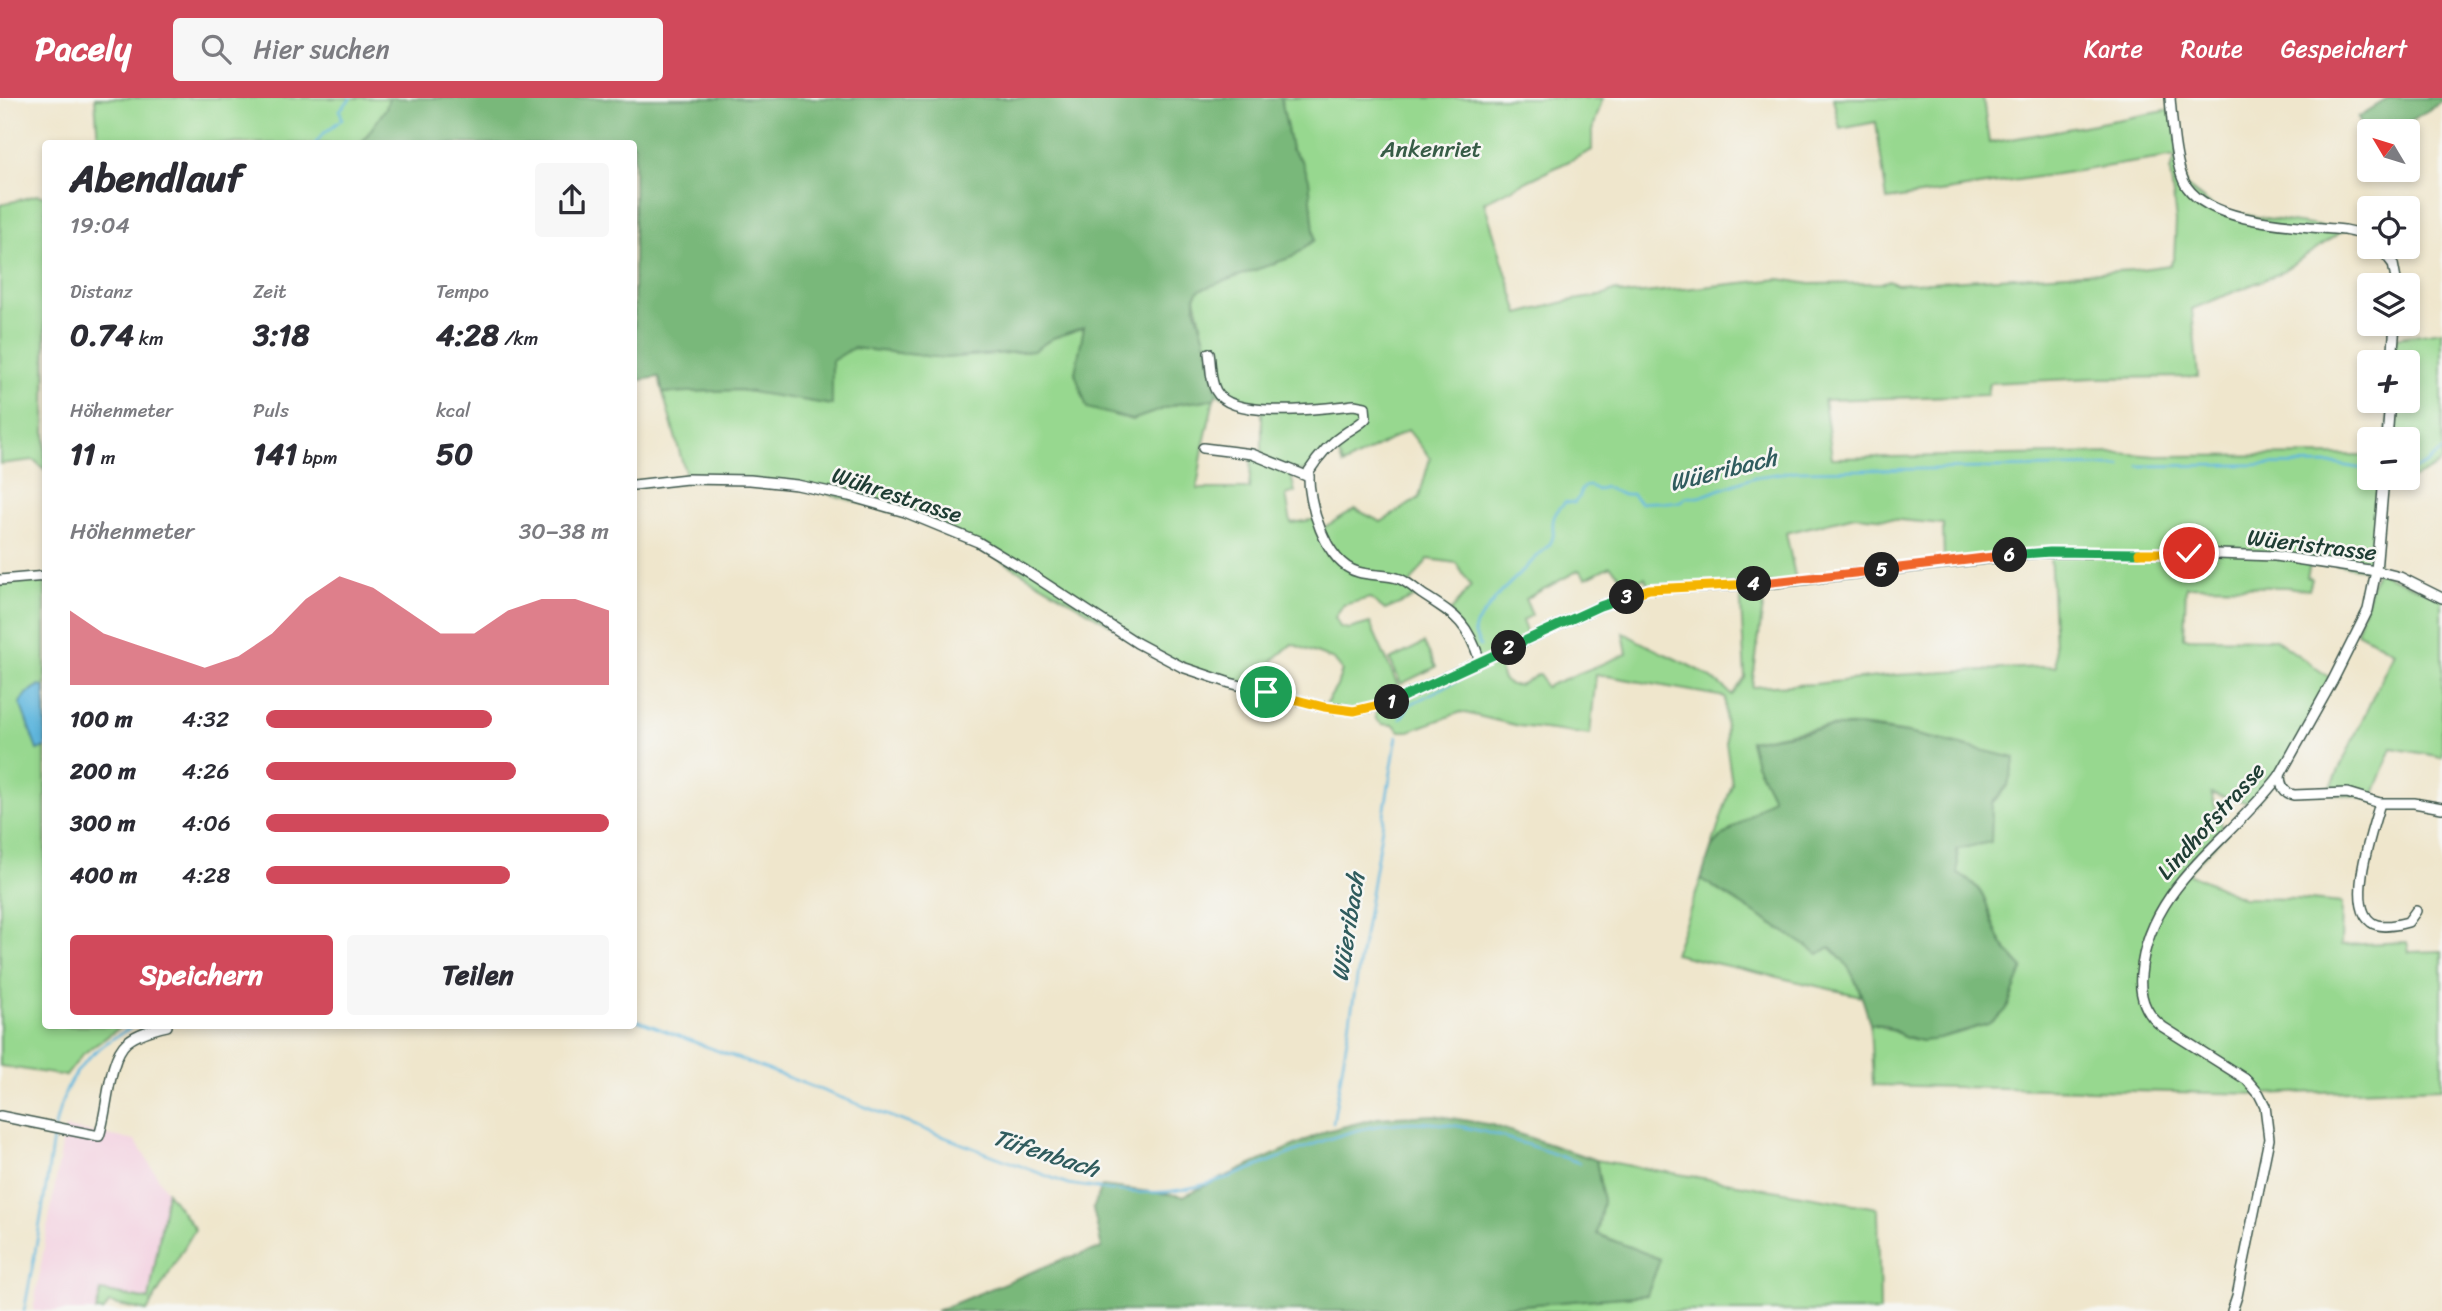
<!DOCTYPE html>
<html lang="de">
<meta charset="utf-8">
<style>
:root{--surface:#fff;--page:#f7f7f7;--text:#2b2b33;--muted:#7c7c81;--accent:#d1495b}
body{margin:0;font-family:Sriracha,sans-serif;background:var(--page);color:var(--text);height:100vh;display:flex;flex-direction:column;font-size:26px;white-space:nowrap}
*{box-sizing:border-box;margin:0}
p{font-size:23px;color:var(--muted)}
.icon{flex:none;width:38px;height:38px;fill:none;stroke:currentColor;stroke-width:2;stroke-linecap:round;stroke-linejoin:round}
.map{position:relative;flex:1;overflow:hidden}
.drawer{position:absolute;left:42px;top:42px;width:595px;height:889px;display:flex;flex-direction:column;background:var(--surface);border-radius:7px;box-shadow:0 4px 10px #0003}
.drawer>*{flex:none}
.needle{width:46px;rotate:308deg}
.buttons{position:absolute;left:2357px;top:21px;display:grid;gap:14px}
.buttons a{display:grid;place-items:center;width:63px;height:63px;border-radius:7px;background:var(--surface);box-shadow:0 4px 10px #0003;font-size:35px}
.pin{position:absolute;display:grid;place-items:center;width:60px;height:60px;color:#fff;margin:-30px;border:4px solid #fff;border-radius:50%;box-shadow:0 2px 7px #0007}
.km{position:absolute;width:35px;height:35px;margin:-18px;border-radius:50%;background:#222;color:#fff;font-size:19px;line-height:35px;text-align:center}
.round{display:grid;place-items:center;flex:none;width:74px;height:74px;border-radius:7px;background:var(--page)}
.overview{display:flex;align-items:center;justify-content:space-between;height:119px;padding:0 28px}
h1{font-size:38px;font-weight:700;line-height:52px}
.figures{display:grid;grid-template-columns:repeat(3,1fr);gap:10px;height:119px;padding:7px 28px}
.figures div{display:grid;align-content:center}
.figures b{font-size:30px;font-weight:700}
.figures small{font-size:19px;font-weight:400}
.figures p{font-size:19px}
.chart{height:196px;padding:14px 28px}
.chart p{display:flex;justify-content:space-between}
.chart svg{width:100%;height:126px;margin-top:7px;fill:var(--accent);opacity:.7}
.cta{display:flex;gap:14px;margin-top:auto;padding:14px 28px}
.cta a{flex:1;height:80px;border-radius:7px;background:var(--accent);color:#fff;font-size:28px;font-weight:700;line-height:80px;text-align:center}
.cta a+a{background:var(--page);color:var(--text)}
ul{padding:0 28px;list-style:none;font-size:23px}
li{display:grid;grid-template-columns:112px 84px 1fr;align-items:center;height:52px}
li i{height:18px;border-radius:9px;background:var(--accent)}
header{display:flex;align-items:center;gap:42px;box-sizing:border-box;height:98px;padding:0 35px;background:var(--accent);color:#fff}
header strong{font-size:33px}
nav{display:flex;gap:38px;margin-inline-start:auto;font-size:24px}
.search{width:490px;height:63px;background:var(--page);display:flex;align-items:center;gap:18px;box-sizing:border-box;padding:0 24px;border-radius:7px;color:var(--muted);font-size:26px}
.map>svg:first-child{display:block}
.built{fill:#f3cfe0}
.green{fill:#97d88f;stroke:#5b8a62;stroke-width:2;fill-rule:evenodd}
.forest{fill:#79b87a;stroke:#4c7a57;stroke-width:2}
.water{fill:#61b7de;stroke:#407a89;stroke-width:2}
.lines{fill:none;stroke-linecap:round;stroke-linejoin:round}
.stream{stroke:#61b7de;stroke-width:2.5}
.minor-casing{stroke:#3e564b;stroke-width:12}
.minor{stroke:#fff;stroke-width:9}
.split-1-casing{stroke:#fff;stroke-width:14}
.split-2-casing{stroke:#fff;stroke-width:14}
.split-3-casing{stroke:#fff;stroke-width:14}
.split-4-casing{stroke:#fff;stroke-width:14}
.split-5-casing{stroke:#fff;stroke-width:14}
.split-6-casing{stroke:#fff;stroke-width:14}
.split-7-casing{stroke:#fff;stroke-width:14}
.split-8-casing{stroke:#fff;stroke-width:14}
.split-1{stroke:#f5b400;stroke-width:9}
.split-2{stroke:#22a559;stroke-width:9}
.split-3{stroke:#22a559;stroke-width:9}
.split-4{stroke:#f5b400;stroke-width:9}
.split-5{stroke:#f0652b;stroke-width:9}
.split-6{stroke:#f0652b;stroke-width:9}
.split-7{stroke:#22a559;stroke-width:9}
.split-8{stroke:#f5b400;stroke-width:9}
.labels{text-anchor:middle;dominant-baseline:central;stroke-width:5;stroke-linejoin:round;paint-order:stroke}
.park-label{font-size:23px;fill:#375c46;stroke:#f6f6f2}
.street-label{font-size:23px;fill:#1f3d34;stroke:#f6f6f2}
.water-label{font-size:24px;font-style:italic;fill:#305c5e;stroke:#f6f6f2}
</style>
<header>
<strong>Pacely</strong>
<div class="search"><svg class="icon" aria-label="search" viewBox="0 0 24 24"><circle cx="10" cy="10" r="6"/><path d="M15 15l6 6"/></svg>Hier suchen</div>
<nav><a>Karte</a><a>Route</a><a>Gespeichert</a></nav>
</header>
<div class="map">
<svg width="2442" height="1213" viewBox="0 0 2442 1213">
<rect width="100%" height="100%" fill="#f6f6f2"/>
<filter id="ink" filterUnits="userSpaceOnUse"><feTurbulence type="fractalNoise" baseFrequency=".0143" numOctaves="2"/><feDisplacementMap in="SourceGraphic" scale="14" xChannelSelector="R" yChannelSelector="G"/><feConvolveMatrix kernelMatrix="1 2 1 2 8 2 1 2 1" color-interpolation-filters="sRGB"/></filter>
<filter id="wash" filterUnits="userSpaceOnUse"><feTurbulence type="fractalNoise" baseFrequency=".00686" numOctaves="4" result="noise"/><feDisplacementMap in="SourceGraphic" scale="28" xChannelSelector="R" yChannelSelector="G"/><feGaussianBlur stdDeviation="1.57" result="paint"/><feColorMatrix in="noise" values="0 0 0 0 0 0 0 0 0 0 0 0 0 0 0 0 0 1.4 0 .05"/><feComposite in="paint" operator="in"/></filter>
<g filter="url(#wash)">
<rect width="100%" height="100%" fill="#efe6cc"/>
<!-- built -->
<polygon class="built" points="65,1030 135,1042 167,1094 149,1202 101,1193 96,1213 33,1213"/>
<!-- green -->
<g class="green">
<polygon points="95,0 389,0 386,10 361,46 98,45"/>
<path d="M 1281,0 L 1603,0 L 1592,33 L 1592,52 L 1484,104 L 1519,216 L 1568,203 L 1605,197 L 1615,192 L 1623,196 L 1634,196 L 1780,181 L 1810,186 L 1881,185 L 1889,182 L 1897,186 L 2134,172 L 2170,167 L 2174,159 L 2176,123 L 2170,73 L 2176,58 L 1887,102 L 1876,24 L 1840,31 L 1833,0 L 1983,0 L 1989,45 L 2171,12 L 2186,88 L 2219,113 L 2344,132 L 2278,176 L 2192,211 L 2198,279 L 2094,280 L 1989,285 L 1987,297 L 1824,302 L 1832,360 L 2118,355 L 2156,358 L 2369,357 L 2370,380 L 2408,380 L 2408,341 L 2387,341 L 2390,303 L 2408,303 L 2408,264 L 2392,264 L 2394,240 L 2442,233 L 2442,362 C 2426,379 2405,383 2383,389 L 2376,473 L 2442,500 L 2442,659 L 2392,650 L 2372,701 L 2328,695 L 2394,554 L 2357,534 L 2376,473 L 2311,462 L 2307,479 L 2312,481 L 2309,492 L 2286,489 L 2186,488 L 2184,540 L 2275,541 L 2333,582 L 2283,673 L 2255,706 L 2211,696 L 2225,736 L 2188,775 L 2243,800 L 2298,801 L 2342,805 L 2341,847 L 2407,844 L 2409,854 L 2442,853 L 2442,990 L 2259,996 L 1873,987 L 1870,926 C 1889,928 1899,939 1916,942 C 1931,945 1994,927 2003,915 C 2013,902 2015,884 2023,870 C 2014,860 2004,851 1999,839 C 1985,811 1990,791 1958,776 L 1957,751 L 1991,744 L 1992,705 L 2008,687 L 2014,660 C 1962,648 1910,632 1857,628 C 1822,626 1784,637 1750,643 L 1756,666 L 1773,700 L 1722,739 L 1711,751 L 1732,686 L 1726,644 L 1725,599 L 1596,576 L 1590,637 L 1519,628 L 1461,614 L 1409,633 L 1400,633 L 1394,627 L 1382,626 L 1376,621 L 1375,608 L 1355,613 L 1324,609 L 1337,588 L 1342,572 L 1334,562 L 1292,546 L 1273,562 L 1266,594 L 1182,569 L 945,429 L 797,387 L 687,381 L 663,295 L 739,292 L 832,306 L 831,263 L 853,250 L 944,260 L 1033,253 L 1053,240 L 1085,229 L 1075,275 L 1132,322 L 1177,306 L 1214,301 L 1203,350 L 1197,391 L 1249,391 L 1252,356 L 1262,360 L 1262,312 L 1217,296 L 1195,199 L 1199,191 L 1291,159 L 1302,63 L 1291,51 ZM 1408,332 L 1430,360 L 1419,400 L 1381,424 L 1355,411 L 1321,431 L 1317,421 L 1291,425 L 1286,397 L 1295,394 L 1290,373 L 1309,373 L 1323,355 L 1338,355 L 1343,367 ZM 1855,418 L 1943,426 L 1944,464 L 2050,454 L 2056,568 L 1895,577 L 1815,586 L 1752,589 L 1766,486 L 1796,483 L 1786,435 ZM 1428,461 L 1456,465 L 1471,488 L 1450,514 L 1480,563 L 1403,599 L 1370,525 L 1349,531 L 1340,529 L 1335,519 L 1343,507 L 1370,500 L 1385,512 L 1416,499 L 1420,495 L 1410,486 ZM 1610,468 L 1628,485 L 1645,480 L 1649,491 L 1740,487 L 1745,580 L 1732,597 C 1703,567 1658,557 1623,534 L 1627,556 L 1545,589 L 1540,576 C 1533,579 1525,585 1518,587 C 1506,589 1498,579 1502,568 L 1514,564 L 1509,550 L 1529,541 L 1522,523 L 1532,517 L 1525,501 L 1579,472 L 1586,480 Z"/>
<polygon points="37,97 46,99 45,372 34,362 0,366 0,107"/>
<polygon points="45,478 46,928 122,928 83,956 66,978 0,968 0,482"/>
<polygon points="1424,545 1436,569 1401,586 1390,562"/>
<polygon points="1701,781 1818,855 1830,849 1850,869 1861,898 1674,856"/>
<polygon points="1596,1062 1878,1110 1880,1213 1449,1213 1647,1197 1660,1161 1597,1136 1603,1103"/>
<polygon points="167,1094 195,1131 147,1213 109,1205 104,1213 96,1213 101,1193 149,1202"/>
</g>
<!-- forest -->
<g class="forest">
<polygon points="389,0 1281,0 1291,51 1302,63 1309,81 1315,142 1292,159 1199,192 1195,199 1195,208 1209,255 1217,296 1214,301 1177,306 1132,322 1087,310 1075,275 1084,229 1053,240 1033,253 944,260 853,250 832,263 832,307 739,292 663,295 659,279 634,283 634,46 361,46 386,10"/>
<polygon points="2389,0 2442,0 2442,4 2396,31 2365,35 2358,19"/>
<path d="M 1855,628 L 1907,635 L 2015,660 L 2008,687 L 1992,705 L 1991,744 L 1957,751 L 1958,776 C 1990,792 1984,810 1999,839 C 2004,851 2014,861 2023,870 L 2006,912 L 1999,919 L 1988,926 L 1932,942 L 1921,943 L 1904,938 L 1884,927 L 1870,926 C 1862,897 1854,868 1830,849 L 1819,856 L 1701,781 L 1711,751 L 1722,739 L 1773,700 L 1756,666 L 1750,643 L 1826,630 Z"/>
<polygon points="1434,1017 1492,1027 1596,1062 1603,1103 1597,1136 1660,1161 1647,1197 1449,1213 936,1213 1061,1162 1102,1150 1093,1111 1102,1088 1183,1098 1326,1033 1378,1020"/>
</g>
<!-- water -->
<polygon class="water" points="40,587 45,590 46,649 37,652 20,605 26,596"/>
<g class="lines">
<!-- stream -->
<g class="stream">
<polyline points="315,46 323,36 342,21 340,12 351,0"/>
<polyline points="2139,368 2334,366 2370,372"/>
<polyline points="2408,374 2426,366 2442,353"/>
<path d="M 1480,548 L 1474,534 L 1476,526 L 1500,495 L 1550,446 C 1556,435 1552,435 1553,424 C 1553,416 1560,410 1565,404 L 1574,405 L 1580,398 L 1581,391 C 1587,387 1591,387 1597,392 L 1605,389 L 1623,397 L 1632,396 L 1641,405 C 1655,403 1667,405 1681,404 L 1685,399 L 1699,399 L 1755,379 L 1796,373 L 2121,368"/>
<polyline points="1400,621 1411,606 1486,568"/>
<path d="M 634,921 L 1068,1086 C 1107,1092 1146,1099 1185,1091 C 1258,1077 1324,1031 1399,1025 C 1462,1020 1521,1045 1580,1065"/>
<polyline points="1333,1025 1397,638"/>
<path d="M 24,1213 C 33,1169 40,1126 47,1082 C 52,1049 54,1013 71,983 C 85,958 108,942 134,928"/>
</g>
</g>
</g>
<g filter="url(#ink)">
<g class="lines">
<!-- minor casing -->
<g class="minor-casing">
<g id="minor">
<path d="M 2170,0 C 2172,22 2175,72 2187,89 C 2214,127 2301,127 2344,132 L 2358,135 L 2370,141"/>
<polyline points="2380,149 2393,166 2397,187"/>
<path d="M 1209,255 C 1211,266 1210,283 1216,293 C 1232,323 1325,310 1354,307 L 1365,309 L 1366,320 C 1360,327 1352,330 1344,336 C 1330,345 1318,359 1309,373 C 1307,403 1325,465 1358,474 C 1371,478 1387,476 1400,481 C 1409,485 1415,491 1422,496 C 1456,518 1467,523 1480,563"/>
<polyline points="2392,264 2395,226"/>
<polyline points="2387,341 2390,303"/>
<polyline points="1203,350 1252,356 1309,379"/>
<polyline points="634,387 687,381 750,382 797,387 849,398 905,414 978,444 1026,473 1137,545 1182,569 1230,585 1324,609 1355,613 1392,604 1600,508 1649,491 1766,486 2038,455 2189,455 2275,458 2376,473 2400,479 2442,500"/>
<polyline points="0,482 46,478"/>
<path d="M 2280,677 C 2280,687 2284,695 2294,697 L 2347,695 L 2380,705 L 2414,705 L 2442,710"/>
<path d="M 2380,705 C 2373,730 2346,806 2371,824 C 2380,831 2397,827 2408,824 L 2416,813"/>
<path d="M 0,1018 L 99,1038 C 108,1013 108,960 127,944 C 138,935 154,931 167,928"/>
<path d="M 2232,1213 L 2237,1198 L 2269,1041 L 2265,1008 L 2259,996 L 2247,982 L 2163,929 C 2146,917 2139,898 2141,877 C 2148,787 2231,743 2280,677 L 2333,582 L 2368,512 L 2376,473 L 2384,380"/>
</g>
</g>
<!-- minor -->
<use href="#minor" class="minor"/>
</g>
</g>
<g class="lines" filter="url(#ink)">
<!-- split-1 casing -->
<g class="split-1-casing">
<polyline id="split-1" points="1266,594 1324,609 1354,613 1392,604"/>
</g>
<!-- split-2 casing -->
<g class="split-2-casing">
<polyline id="split-2" points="1392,604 1509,550"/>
</g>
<!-- split-3 casing -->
<g class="split-3-casing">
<polyline id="split-3" points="1509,550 1600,508 1627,499"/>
</g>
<!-- split-4 casing -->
<g class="split-4-casing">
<polyline id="split-4" points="1627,499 1649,491 1754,486"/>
</g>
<!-- split-5 casing -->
<g class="split-5-casing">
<polyline id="split-5" points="1754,486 1882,472"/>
</g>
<!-- split-6 casing -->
<g class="split-6-casing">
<polyline id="split-6" points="1882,472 2010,457"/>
</g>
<!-- split-7 casing -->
<g class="split-7-casing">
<polyline id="split-7" points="2010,457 2050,454 2139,455"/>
</g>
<!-- split-8 casing -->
<g class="split-8-casing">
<polyline id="split-8" points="2139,455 2189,455"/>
</g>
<!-- split-1 -->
<use href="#split-1" class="split-1"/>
<!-- split-2 -->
<use href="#split-2" class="split-2"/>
<!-- split-3 -->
<use href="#split-3" class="split-3"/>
<!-- split-4 -->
<use href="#split-4" class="split-4"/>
<!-- split-5 -->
<use href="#split-5" class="split-5"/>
<!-- split-6 -->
<use href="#split-6" class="split-6"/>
<!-- split-7 -->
<use href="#split-7" class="split-7"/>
<!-- split-8 -->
<use href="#split-8" class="split-8"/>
</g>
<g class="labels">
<!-- park labels -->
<g class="park-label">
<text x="1431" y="51">Ankenriet</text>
</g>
<!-- street labels -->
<g class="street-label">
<text transform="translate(897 397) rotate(18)">Wührestrasse</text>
<text transform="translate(2312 447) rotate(7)">Wüeristrasse</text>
<text transform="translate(2211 723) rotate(-48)">Lindhofstrasse</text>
</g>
<!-- water labels -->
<g class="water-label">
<text transform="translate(1723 372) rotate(-14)">Wüeribach</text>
<text transform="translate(1348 829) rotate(-81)">Wüeribach</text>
<text transform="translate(1046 1055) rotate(18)">Tüfenbach</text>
</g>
</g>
</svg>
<div class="buttons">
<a><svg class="needle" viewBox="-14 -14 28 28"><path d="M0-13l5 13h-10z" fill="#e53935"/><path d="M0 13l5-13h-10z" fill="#7c7c81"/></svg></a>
<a><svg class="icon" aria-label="locate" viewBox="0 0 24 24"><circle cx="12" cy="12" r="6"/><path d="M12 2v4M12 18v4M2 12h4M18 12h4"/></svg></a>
<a><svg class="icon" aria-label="layers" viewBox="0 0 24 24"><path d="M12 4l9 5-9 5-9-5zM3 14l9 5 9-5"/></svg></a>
<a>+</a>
<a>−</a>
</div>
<div class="pin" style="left:1266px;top:594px;background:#1e9e55"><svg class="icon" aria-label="arrive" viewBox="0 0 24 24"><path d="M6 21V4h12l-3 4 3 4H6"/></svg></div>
<div class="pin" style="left:2189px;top:455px;background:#d93025"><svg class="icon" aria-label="check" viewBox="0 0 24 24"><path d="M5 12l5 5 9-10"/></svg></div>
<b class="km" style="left:1392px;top:604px">1</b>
<b class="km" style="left:1509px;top:550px">2</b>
<b class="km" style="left:1627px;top:499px">3</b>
<b class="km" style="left:1754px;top:486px">4</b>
<b class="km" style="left:1882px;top:472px">5</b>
<b class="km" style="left:2010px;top:457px">6</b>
<section class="drawer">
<div class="overview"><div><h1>Abendlauf</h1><p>19:04</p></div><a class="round"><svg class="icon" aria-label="share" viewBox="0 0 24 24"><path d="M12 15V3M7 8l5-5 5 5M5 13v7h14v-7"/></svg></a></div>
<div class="figures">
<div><p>Distanz</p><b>0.74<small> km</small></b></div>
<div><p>Zeit</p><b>3:18</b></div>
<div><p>Tempo</p><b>4:28<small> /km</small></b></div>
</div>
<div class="figures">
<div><p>Höhenmeter</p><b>11<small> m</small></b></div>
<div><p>Puls</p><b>141<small> bpm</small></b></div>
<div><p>kcal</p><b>50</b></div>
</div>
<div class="chart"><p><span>Höhenmeter</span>30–38 m</p>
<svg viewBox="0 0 160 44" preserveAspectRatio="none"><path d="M0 44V18L10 26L20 30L30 34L40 38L50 34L60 26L70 14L80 6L90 10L100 18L110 26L120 26L130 18L140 14L150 14L160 18V44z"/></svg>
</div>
<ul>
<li><b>100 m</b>4:32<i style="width:66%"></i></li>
<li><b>200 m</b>4:26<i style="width:73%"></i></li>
<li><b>300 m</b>4:06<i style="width:100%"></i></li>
<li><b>400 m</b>4:28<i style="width:71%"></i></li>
</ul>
<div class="cta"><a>Speichern</a><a>Teilen</a></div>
</section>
</div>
